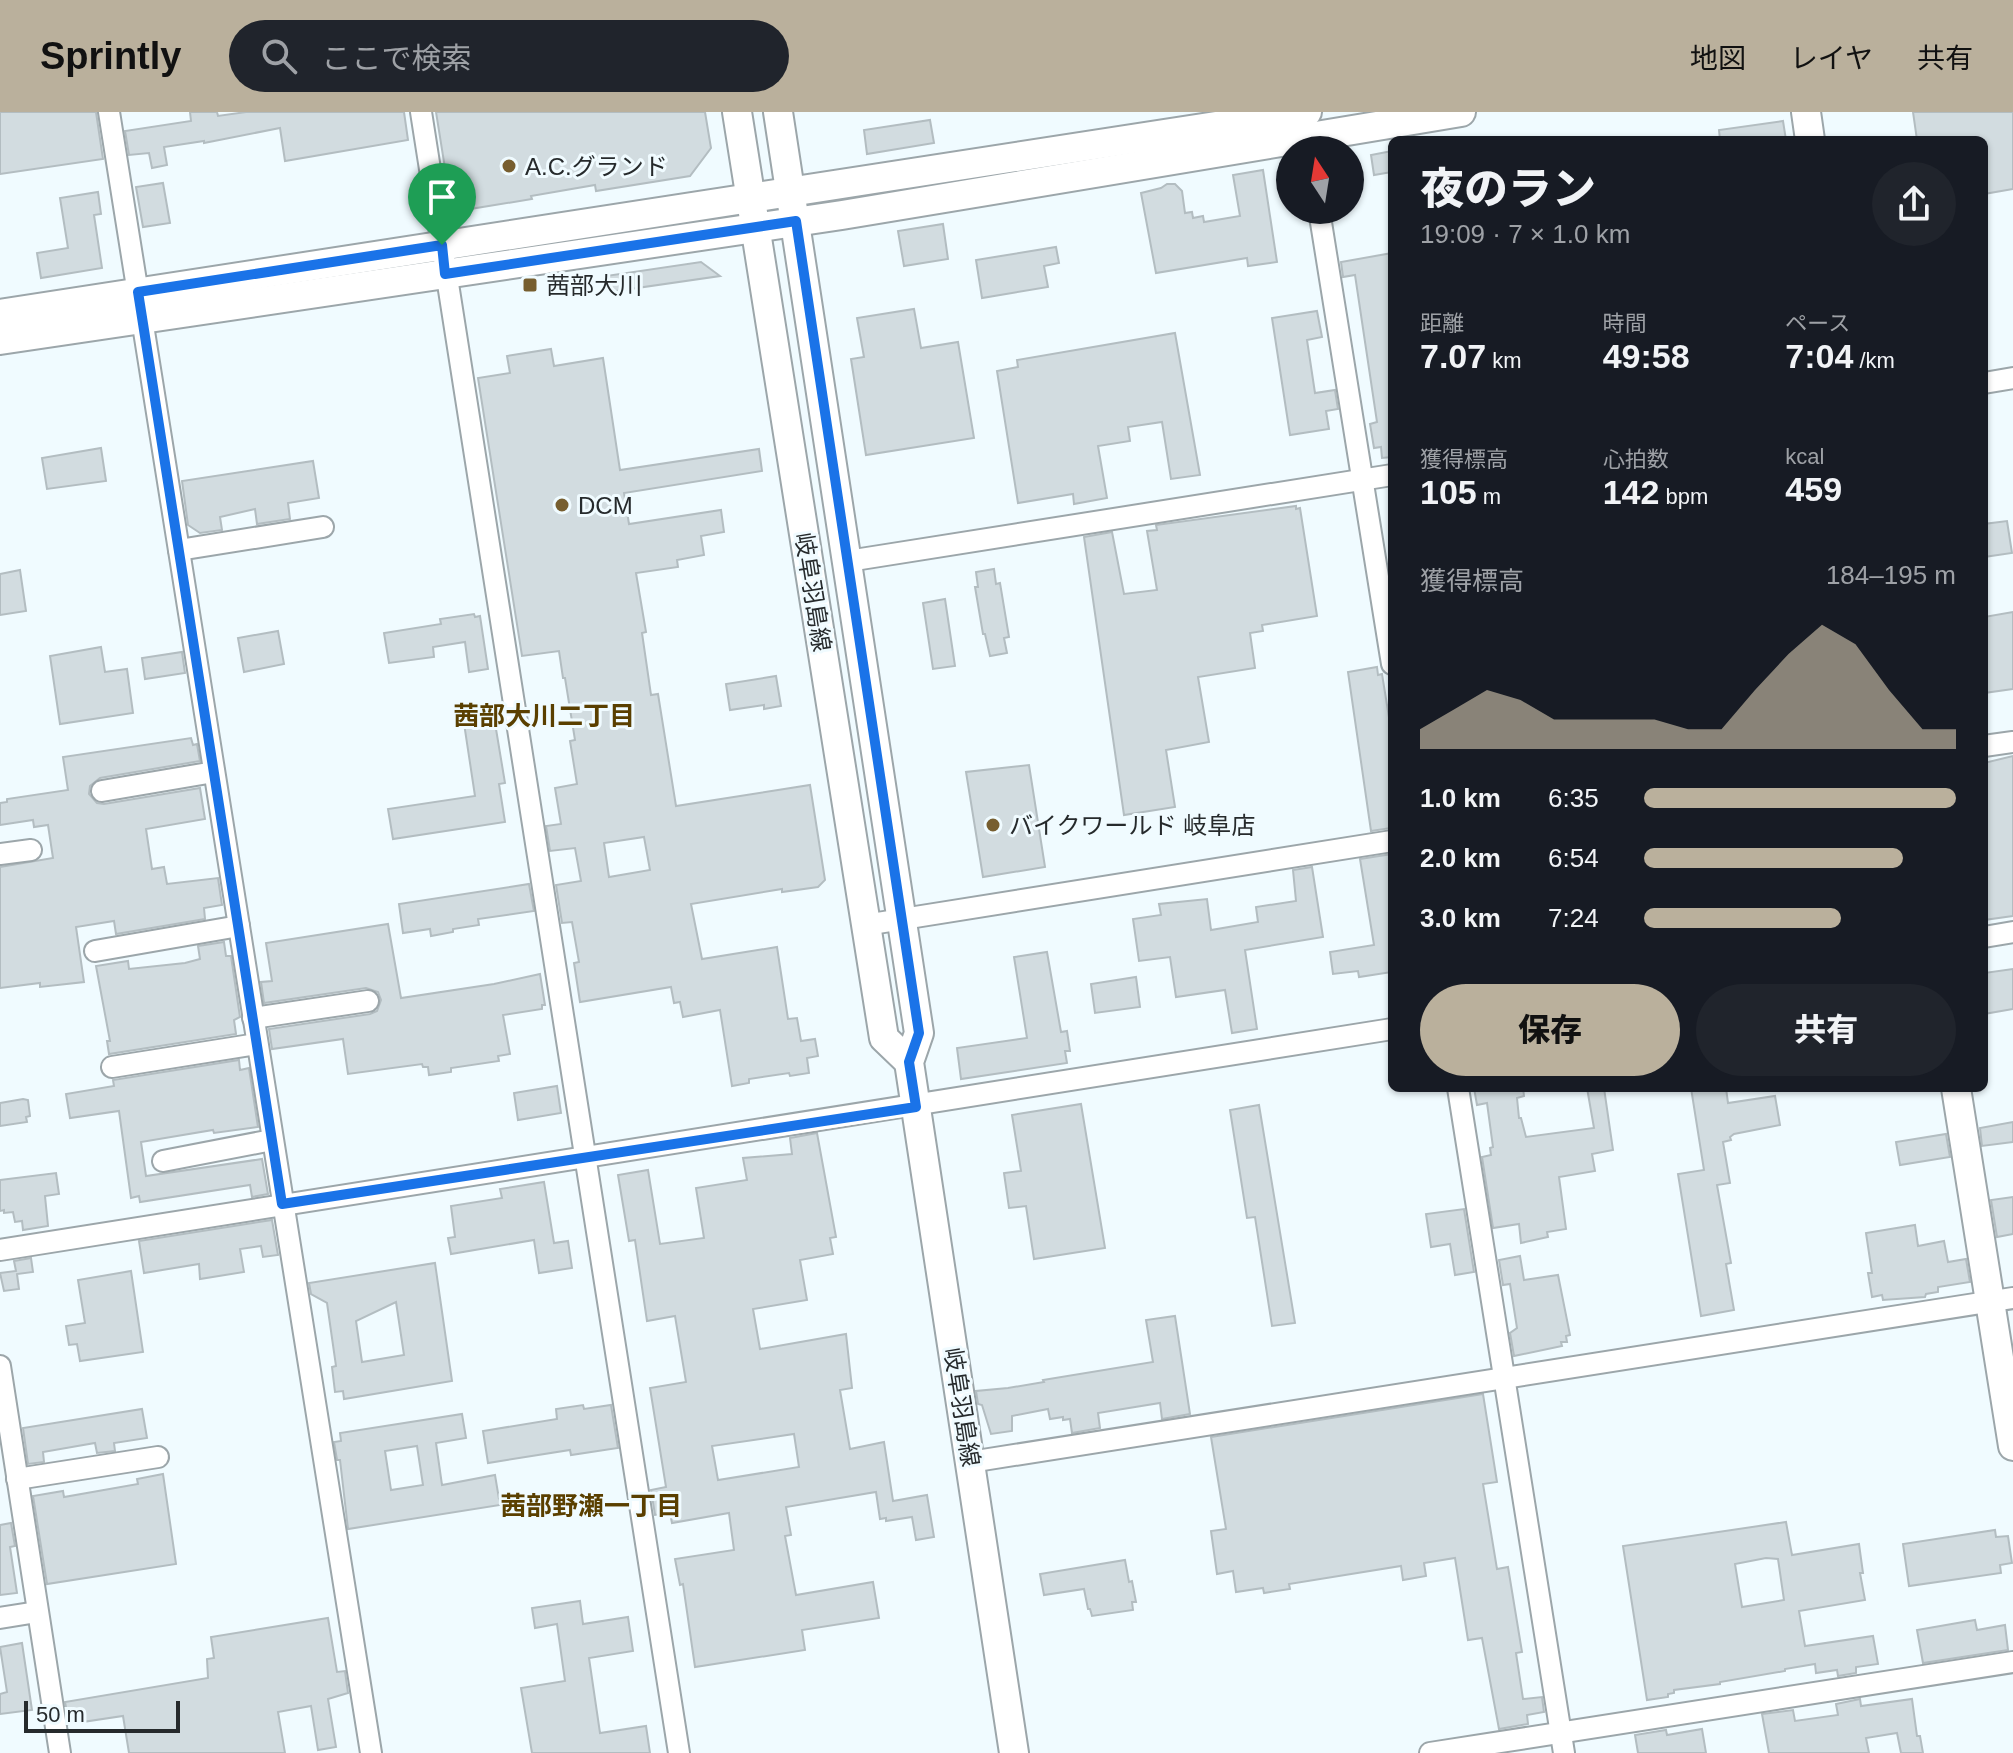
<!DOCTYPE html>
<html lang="ja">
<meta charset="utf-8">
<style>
:root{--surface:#171b24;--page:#20242c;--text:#f1f3f6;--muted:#9ea1a6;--accent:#bab09c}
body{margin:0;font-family:Arial,"Noto Sans JP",sans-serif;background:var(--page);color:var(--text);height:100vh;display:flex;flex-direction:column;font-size:30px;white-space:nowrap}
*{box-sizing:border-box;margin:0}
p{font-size:26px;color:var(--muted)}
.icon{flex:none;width:44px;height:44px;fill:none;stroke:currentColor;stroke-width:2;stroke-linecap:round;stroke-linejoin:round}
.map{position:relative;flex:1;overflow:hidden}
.panel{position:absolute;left:1388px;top:24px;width:600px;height:956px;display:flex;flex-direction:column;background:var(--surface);border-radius:12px;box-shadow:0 2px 6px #0004}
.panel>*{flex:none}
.needle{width:52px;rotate:348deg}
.fabs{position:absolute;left:1276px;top:24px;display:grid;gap:16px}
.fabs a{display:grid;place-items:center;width:88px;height:88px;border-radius:50%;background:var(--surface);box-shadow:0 2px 6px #0004;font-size:40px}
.scale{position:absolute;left:24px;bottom:20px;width:156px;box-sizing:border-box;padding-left:8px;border:4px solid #262a2c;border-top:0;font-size:22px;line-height:28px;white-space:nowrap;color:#262a2c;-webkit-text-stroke:6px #f0fbff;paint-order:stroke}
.pin{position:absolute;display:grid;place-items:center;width:68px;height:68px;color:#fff;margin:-82px -34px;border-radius:50% 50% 50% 0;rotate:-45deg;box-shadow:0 0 8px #0007}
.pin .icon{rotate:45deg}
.round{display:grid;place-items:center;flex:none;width:84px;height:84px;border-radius:42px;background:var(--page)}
.summary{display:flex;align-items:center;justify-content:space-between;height:136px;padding:0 32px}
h1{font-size:44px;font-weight:800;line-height:60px}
.stats{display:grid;grid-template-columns:repeat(3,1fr);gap:12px;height:136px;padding:8px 32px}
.stats div{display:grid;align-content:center}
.stats b{font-size:34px;font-weight:800}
.stats small{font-size:22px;font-weight:400}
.stats p{font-size:22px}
.chart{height:224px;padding:16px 32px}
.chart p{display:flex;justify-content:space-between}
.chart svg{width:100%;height:144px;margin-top:8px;fill:var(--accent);opacity:.7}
.action{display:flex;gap:16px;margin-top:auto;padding:16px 32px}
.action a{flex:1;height:92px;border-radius:48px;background:var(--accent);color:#111;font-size:32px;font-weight:800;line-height:92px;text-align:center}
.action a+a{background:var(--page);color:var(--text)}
ul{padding:0 32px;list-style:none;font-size:26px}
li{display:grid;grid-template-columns:128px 96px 1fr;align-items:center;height:60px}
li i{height:20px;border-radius:10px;background:var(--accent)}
header{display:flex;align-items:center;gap:48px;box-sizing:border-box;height:112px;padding:0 40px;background:var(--accent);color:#111}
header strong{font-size:38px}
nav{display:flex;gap:44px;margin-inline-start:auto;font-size:28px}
.search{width:560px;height:72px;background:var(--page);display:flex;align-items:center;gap:20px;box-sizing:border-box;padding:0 28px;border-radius:44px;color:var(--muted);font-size:30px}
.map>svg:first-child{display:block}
.building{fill:#d2dce0;stroke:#b3bdc1;stroke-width:2;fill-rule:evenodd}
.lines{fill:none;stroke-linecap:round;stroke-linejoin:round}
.street-casing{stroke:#9ca6aa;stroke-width:24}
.secondary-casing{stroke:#9ca6aa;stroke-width:32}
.street{stroke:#fff;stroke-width:20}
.secondary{stroke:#fff;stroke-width:28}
.route-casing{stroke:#fff;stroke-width:16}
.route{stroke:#1a73e8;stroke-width:10}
.poi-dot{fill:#775e2f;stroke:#f0fbff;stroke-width:3}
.labels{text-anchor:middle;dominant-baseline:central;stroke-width:6;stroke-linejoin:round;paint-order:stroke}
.poi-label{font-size:24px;fill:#262a2c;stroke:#f0fbff;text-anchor:start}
.street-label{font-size:24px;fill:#262a2c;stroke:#f0fbff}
.neighbourhood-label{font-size:26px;font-weight:bold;fill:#5a3f00;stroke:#f0fbff}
</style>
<header>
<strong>Sprintly</strong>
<div class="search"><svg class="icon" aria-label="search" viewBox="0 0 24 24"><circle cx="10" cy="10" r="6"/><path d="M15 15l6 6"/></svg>ここで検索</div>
<nav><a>地図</a><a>レイヤ</a><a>共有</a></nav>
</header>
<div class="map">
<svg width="2013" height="1641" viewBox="0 0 2013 1641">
<rect width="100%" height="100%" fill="#f0fbff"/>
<!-- building -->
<g class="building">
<polygon points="0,0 96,0 103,47 0,62"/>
<polygon points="190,0 217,0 218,4 246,0 404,0 408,28 285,49 280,16 204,31 204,29 164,35 167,53 152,56 149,41 129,43 125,19 191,9"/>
<polygon points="436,0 705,0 711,36 690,64 596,79 595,73 531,84 532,87 452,100"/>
<polygon points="1913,0 2013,0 2013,77 1984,82 1984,28 1917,28"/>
<polygon points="930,8 934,31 867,42 864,18"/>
<polygon points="1783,9 1786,28 1720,28 1719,18"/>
<polygon points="1392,39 1392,60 1374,63 1371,43"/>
<polygon points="1263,58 1277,150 1248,154 1247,146 1156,161 1141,81 1161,76 1167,72 1175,72 1182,79 1185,101 1192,100 1193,106 1203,104 1204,110 1240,104 1233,63"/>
<polygon points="163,71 170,111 143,115 136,75"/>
<polygon points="98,80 101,102 94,103 102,156 41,166 37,141 68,136 60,86"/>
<polygon points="943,112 948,147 904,154 898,119"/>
<polygon points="1056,135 1059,151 1044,154 1048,175 982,186 976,148"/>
<polygon points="1392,141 1392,345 1382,346 1381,335 1374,336 1370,312 1377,310 1355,163 1343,165 1341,150"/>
<polygon points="701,150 720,164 609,180 606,164"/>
<polygon points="914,197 921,236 958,230 974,326 866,343 851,247 864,245 857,206"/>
<polygon points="1317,199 1322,225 1307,228 1315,281 1335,278 1338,297 1326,299 1329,317 1290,323 1272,206"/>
<polygon points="1175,221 1200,363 1171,367 1162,310 1128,315 1130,329 1098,334 1107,386 1074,392 1073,382 1018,391 997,259 1018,255 1017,248"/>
<path d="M 551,237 L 554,254 L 603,246 L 620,358 L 759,337 L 762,359 L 624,381 L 629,412 L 721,398 L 724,420 L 701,424 L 704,443 L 677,448 L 678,455 L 636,461 L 646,520 L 642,521 L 651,583 L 658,582 L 676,694 L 810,673 L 825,768 L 818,775 L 782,780 L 782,777 L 691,792 L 702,847 L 777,835 L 788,907 L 797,906 L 801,929 L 815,927 L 818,944 L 807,946 L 809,961 L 790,964 L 789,961 L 749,967 L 749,971 L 732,974 L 720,898 L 683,905 L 680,890 L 674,891 L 671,875 L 580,890 L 574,851 L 579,850 L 572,810 L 562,811 L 556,773 L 581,769 L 575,736 L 550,739 L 546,714 L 561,712 L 555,676 L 577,672 L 570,629 L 575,628 L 565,566 L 563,566 L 559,539 L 522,544 L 478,266 L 510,261 L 507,244 ZM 644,725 L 650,758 L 609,765 L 604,731 Z"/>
<polygon points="101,336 106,369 47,377 42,346"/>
<polygon points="313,349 319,386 288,391 290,407 257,412 255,397 220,405 222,418 200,421 188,413 182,369"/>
<polygon points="1296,394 1296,397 1300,396 1317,504 1262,513 1263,519 1250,521 1255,556 1198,565 1209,630 1166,638 1175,695 1124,703 1084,425 1112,420 1124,482 1157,478 1147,419 1157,418 1156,413"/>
<polygon points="2007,409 2012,441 1984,445 1984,412"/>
<polygon points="994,457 996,472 1000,471 1009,525 1004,526 1007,541 990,544 985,522 983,522 975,475 978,475 976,460"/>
<polygon points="20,458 26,499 0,503 0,462"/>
<polygon points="945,487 955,554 933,557 923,491"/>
<polygon points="2013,500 2013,577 1984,581 1984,505"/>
<polygon points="474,502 475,505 480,504 488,557 469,560 465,530 433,535 434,545 389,551 384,521 441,512 440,507"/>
<polygon points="278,519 284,552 244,560 238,526"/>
<polygon points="101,535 105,560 127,557 133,601 60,612 50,544"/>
<polygon points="182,540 185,561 145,567 142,546"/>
<polygon points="1377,555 1378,563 1382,562 1392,624 1392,706 1390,706 1391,716 1371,719 1348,560"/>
<polygon points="776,564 781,594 764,597 764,593 730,598 726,572"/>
<polygon points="492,593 505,671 499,672 505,710 393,727 388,697 475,684 462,598"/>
<polygon points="191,626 193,633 197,632 200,649 100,666 90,674 89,682 97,691 104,692 200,676 205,707 146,717 152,757 164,755 167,772 218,766 222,793 204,796 205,807 116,822 114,809 76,815 84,870 40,875 40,871 0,876 0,755 53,746 48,713 34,715 33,708 0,713 0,691 7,690 7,687 68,678 63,645"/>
<polygon points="2013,644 2013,804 1984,808 1984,651"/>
<polygon points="1029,653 1045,755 983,765 966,660"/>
<polygon points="1392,742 1392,860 1359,865 1358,859 1333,862 1330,840 1374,833 1360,747"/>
<polygon points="1312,755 1323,825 1245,838 1257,917 1232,921 1225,878 1176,885 1170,845 1139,849 1133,807 1161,803 1159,792 1207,787 1211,818 1258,810 1256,795 1296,789 1293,758"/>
<polygon points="529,772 534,799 478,807 479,813 453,817 453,820 431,824 430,817 403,821 399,792"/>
<polygon points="388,812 401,886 494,872 540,862 545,893 542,893 542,897 503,903 510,942 498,944 499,949 451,956 451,960 429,963 428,955 423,955 422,952 348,962 343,927 272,937 269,917 370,902 377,899 381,888 378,880 366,876 264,891 261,870 272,869 266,831"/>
<polygon points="224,830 226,844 231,844 240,905 234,908 236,922 109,942 107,929 110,929 96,854 128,849 129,857 185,851 200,847 198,834"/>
<polygon points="1047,840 1061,920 1067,919 1070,939 1065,939 1067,951 961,967 957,936 1027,926 1014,845"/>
<polygon points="2013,857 2013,897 1984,902 1984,861"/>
<polygon points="1136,865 1140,895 1095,901 1091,872"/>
<polygon points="239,948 240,958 249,956 258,1015 214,1021 213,1018 141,1030 146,1064 262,1047 268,1082 252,1085 250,1073 140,1090 139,1084 131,1086 119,999 70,1006 66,982 114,974 113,968"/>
<polygon points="557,974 561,1001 518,1008 514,981"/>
<polygon points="1474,976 1523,976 1524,984 1517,986 1519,1006 1521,1006 1526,1025 1594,1016 1587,976 1604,976 1613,1038 1592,1042 1595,1059 1559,1065 1566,1117 1547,1120 1548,1125 1521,1131 1519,1112 1493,1116 1482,1045 1491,1043 1490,1036 1493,1035 1487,991 1477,993"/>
<polygon points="1691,976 1726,976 1728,991 1775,984 1780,1013 1734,1022 1730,1025 1731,1028 1723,1030 1730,1071 1717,1073 1731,1151 1726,1152 1734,1198 1701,1204 1678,1062 1704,1058"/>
<polygon points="23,987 28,988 30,1004 26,1005 27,1010 0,1014 0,991"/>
<polygon points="1081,992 1105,1136 1034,1147 1026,1094 1009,1096 1004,1061 1021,1059 1012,1003"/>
<polygon points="1259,993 1295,1211 1272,1214 1255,1105 1247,1106 1230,998"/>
<polygon points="2013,1010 2013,1030 1982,1034 1980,1016"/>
<path d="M 817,1021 L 836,1125 L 830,1126 L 833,1142 L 800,1148 L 807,1188 L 753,1197 L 760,1237 L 846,1222 L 852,1276 L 840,1278 L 850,1337 L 884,1330 L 893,1389 L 927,1383 L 934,1425 L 916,1428 L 912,1405 L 886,1409 L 886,1406 L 880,1407 L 876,1380 L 786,1395 L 791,1423 L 785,1424 L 796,1483 L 873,1470 L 879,1506 L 802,1518 L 805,1538 L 695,1555 L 683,1472 L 680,1473 L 675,1447 L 734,1438 L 729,1401 L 672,1411 L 670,1401 L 655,1403 L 651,1378 L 666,1375 L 650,1276 L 686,1270 L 675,1204 L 647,1209 L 635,1128 L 629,1129 L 618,1063 L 648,1058 L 660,1132 L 704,1126 L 696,1076 L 747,1068 L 743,1046 L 792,1042 L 790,1026 ZM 794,1322 L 799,1355 L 718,1368 L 712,1334 Z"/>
<polygon points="1946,1022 1950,1045 1900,1053 1896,1030"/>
<polygon points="56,1061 59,1082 45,1084 48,1114 23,1118 22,1109 15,1110 13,1100 4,1101 4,1098 0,1099 0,1068"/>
<polygon points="544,1070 554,1131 568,1129 572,1156 539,1161 534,1128 451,1142 448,1126 455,1125 451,1094 502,1086 500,1077"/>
<polygon points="2013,1085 2013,1122 1997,1125 1991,1088"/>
<polygon points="1464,1097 1474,1160 1455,1163 1450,1132 1431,1135 1426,1102"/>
<polygon points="272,1108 278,1143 263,1145 261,1134 240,1137 244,1160 200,1167 199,1152 144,1161 139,1129"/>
<polygon points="1915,1113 1918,1134 1944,1129 1948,1150 1966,1147 1970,1170 1938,1175 1938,1180 1926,1182 1925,1185 1883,1188 1882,1183 1872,1185 1868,1161 1872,1161 1866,1121"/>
<polygon points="1520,1144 1524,1168 1558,1163 1570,1223 1566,1224 1567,1230 1561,1230 1562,1234 1514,1244 1510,1221 1517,1216 1510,1172 1503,1173 1499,1148"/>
<polygon points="31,1146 33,1160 17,1162 19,1177 4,1179 0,1161 16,1159 14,1149"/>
<path d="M 435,1151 L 452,1269 L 344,1287 L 343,1279 L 335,1280 L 332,1255 L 336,1254 L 327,1191 L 311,1182 L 309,1171 ZM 396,1190 L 404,1243 L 362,1250 L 356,1209 Z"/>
<polygon points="131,1159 143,1240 80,1249 77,1232 69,1233 66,1214 85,1211 78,1168"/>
<polygon points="1175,1204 1190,1302 1162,1307 1160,1291 1098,1301 1100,1316 1072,1321 1070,1307 1063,1308 1063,1305 1050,1307 1048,1297 1012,1304 1012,1319 991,1322 982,1293 978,1292 976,1279 1008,1276 1044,1270 1043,1268 1153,1250 1146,1208"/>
<polygon points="1483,1282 1497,1370 1483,1372 1497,1457 1508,1455 1522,1540 1516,1541 1523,1587 1542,1585 1544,1600 1527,1603 1528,1612 1499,1617 1482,1526 1468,1528 1455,1446 1424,1451 1426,1464 1403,1468 1401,1454 1289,1472 1290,1477 1264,1481 1263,1476 1236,1480 1233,1459 1217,1462 1211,1419 1226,1417 1211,1325"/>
<polygon points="583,1293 584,1297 611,1293 618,1336 571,1343 570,1338 488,1351 483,1319 557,1307 556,1297"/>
<polygon points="142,1297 147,1326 114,1331 115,1339 97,1341 95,1331 43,1340 44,1350 28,1352 23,1316"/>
<path d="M 462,1302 L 466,1326 L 436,1331 L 442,1373 L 495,1363 L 500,1393 L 348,1417 L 340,1348 L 337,1348 L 334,1330 L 341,1329 L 340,1321 ZM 417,1334 L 423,1373 L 391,1378 L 385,1339 Z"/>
<polygon points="163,1362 176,1452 47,1472 33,1384 63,1379 64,1385 138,1372 137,1367"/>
<path d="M 1786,1410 L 1792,1443 L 1859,1432 L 1863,1461 L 1860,1461 L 1865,1488 L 1799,1499 L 1805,1534 L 1873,1524 L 1878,1552 L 1856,1555 L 1856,1561 L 1838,1564 L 1837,1558 L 1816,1561 L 1815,1552 L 1785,1557 L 1785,1559 L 1720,1570 L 1720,1572 L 1674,1578 L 1674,1581 L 1668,1582 L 1668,1585 L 1647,1588 L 1623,1434 ZM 1766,1446 L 1778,1447 L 1784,1488 L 1742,1495 L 1735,1452 Z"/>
<polygon points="11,1411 15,1434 10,1435 17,1481 0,1483 0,1413"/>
<polygon points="1995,1418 1996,1425 2008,1424 2012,1451 2000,1453 2001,1461 1909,1474 1903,1432"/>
<polygon points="1125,1448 1129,1470 1132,1469 1136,1490 1132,1490 1133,1498 1092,1504 1090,1497 1088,1497 1084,1477 1044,1483 1040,1462"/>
<polygon points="580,1489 583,1512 628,1505 633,1539 589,1546 600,1621 646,1614 650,1641 532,1641 521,1576 565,1569 557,1512 535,1516 532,1496"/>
<polygon points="328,1506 337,1560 345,1559 348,1581 328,1587 336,1635 318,1638 311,1594 278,1600 285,1641 129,1641 123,1604 69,1612 65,1590 208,1566 207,1547 214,1546 211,1525"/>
<polygon points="1975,1508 1977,1518 2005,1513 2008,1538 1923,1551 1917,1518"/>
<polygon points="22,1531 32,1598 0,1602 0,1582 7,1580 0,1535"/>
<polygon points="1860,1587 1861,1594 1912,1587 1917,1624 1920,1624 1923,1641 1901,1641 1897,1621 1866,1626 1869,1641 1769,1641 1762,1602 1793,1598 1795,1609 1838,1603 1836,1592"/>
<polygon points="1702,1617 1706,1641 1638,1641 1635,1623 1666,1618 1667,1623"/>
</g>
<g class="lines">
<!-- street casing -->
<g class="street-casing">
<g id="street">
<polyline points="109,0 371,1641"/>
<polyline points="421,0 679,1641"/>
<polyline points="1319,98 1392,552"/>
<polyline points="1984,271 2013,266"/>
<polyline points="179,438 323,415"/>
<polyline points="848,449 1392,363"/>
<polyline points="1984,634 2013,630"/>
<polyline points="102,679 214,660"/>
<polyline points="0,742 31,738"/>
<polyline points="865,813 1392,729"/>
<polyline points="1984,825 2013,820"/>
<polyline points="95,839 239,814"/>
<polyline points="253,906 368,889"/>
<polyline points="112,955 257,932"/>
<polyline points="1458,976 1564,1641"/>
<polyline points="163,1049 272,1028"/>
<polyline points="0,1138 1392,917"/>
<polyline points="0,1254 60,1641"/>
<polyline points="970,1350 2013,1186"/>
<polyline points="17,1367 158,1345"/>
<polyline points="0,1506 37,1500"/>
<polyline points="1430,1641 2013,1550"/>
</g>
</g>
<!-- secondary casing -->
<g class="secondary-casing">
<g id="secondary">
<polyline points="737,0 884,926 909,950"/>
<polyline points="778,0 919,921 909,950 1014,1641"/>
<polyline points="1806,0 1810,28"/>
<polyline points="0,202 1307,0"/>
<polyline points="0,228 842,103 1461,0"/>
<polyline points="1956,976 2013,1334"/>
</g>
</g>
<!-- street -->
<use href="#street" class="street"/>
<!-- secondary -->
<use href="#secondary" class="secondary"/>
</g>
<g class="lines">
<!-- route casing -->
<g class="route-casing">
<polygon id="route" points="796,109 919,921 909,950 916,995 282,1092 138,180 442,133 445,162"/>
</g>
<!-- route -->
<use href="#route" class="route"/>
</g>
<!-- markers -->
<g class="poi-dot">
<circle cx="509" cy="54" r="8"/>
<rect x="522" y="165" width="16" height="16" rx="4"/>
<circle cx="562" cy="393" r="8"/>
<circle cx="993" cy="713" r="8"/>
</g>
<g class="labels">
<!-- poi labels -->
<g class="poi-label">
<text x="525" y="54">A.C.グランド</text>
<text x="546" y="173">茜部大川</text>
<text x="578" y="393">DCM</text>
<text x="1009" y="713">バイクワールド 岐阜店</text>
</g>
<!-- street labels -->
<g class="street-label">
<text transform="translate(813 480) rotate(81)">岐阜羽島線</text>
<text transform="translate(962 1295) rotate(81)">岐阜羽島線</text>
</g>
<!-- neighbourhood labels -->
<g class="neighbourhood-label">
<text x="544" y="604">茜部大川二丁目</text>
<text x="591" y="1394">茜部野瀬一丁目</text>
</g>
</g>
</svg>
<div class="fabs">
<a><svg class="needle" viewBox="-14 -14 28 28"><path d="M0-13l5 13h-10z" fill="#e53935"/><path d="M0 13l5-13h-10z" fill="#9ea1a6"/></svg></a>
</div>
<div class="scale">50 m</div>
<div class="pin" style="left:442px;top:133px;background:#1e9e55"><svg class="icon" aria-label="arrive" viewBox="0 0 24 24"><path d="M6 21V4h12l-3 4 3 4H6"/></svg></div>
<section class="panel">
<div class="summary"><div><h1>夜のラン</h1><p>19:09 · 7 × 1.0 km</p></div><a class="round"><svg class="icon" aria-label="share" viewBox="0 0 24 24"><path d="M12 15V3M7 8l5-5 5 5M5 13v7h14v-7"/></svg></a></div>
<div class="stats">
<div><p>距離</p><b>7.07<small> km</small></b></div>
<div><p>時間</p><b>49:58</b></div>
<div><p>ペース</p><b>7:04<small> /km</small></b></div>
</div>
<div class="stats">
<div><p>獲得標高</p><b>105<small> m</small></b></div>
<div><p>心拍数</p><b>142<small> bpm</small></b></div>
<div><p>kcal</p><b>459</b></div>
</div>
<div class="chart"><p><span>獲得標高</span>184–195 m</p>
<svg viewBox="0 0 160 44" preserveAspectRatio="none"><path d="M0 44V38L10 32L20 26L30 29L40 35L50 35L60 35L70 35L80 38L90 38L100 26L110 15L120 6L130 12L140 26L150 38L160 38V44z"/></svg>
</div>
<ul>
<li><b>1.0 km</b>6:35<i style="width:100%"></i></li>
<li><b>2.0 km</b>6:54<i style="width:83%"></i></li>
<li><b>3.0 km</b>7:24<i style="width:63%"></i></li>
</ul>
<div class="action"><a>保存</a><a>共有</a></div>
</section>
</div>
